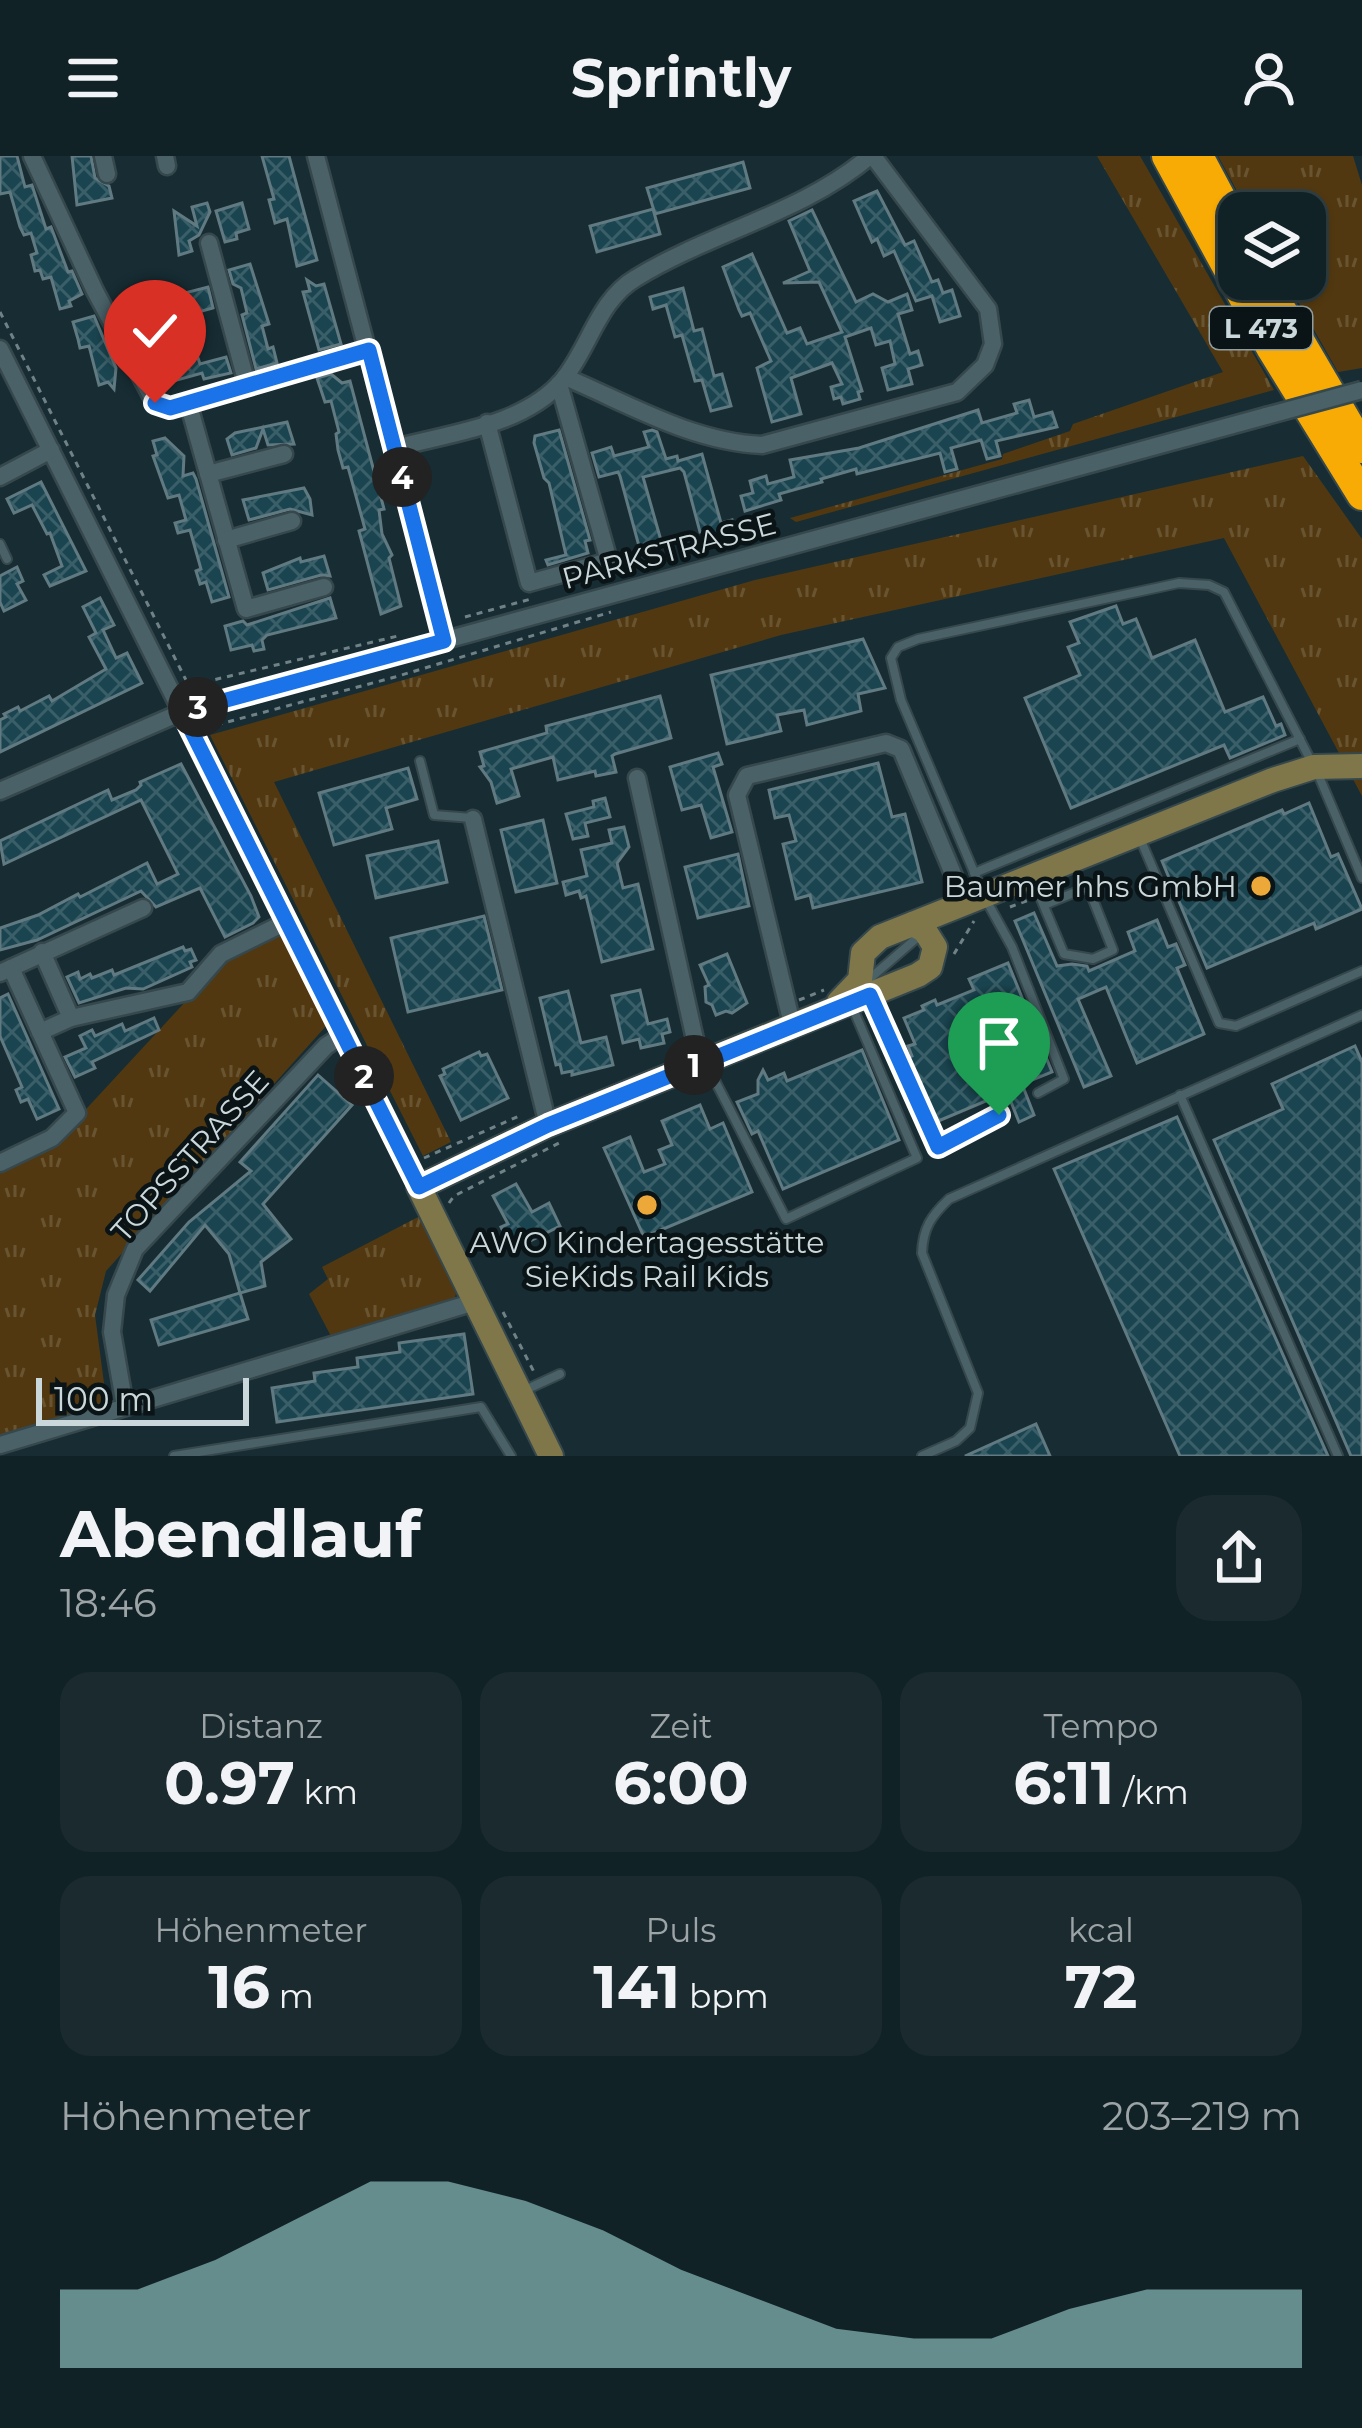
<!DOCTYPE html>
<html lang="de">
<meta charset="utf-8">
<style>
:root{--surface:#112226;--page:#1a2a2e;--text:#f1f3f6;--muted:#9ca4a7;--line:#303f43;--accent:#8bbbb9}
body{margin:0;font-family:Montserrat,sans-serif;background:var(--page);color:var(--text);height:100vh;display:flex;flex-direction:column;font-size:45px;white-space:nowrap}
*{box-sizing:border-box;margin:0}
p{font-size:39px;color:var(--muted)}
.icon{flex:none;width:66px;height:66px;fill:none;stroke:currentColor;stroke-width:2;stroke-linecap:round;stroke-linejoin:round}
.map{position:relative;height:1300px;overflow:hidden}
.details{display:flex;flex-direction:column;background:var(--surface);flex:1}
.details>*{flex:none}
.tools{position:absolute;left:1218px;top:36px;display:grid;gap:24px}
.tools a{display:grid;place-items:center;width:108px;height:108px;border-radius:24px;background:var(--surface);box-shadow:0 3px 9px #0004,0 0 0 3px var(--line);font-size:60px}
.scale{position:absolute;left:36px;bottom:30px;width:213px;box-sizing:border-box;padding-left:12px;border:6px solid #cbd8db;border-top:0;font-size:33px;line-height:42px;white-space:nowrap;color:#cbd8db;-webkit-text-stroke:9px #0a1316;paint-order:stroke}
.pin{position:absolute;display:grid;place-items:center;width:102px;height:102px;color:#fff;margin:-123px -51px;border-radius:50% 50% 50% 0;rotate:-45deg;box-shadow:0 0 12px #0007}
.pin .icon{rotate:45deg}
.km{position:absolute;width:60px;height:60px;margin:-30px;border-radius:50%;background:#222;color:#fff;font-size:33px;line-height:60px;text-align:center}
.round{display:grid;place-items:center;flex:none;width:126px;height:126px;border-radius:36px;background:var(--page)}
.headline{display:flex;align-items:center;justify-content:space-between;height:204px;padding:0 60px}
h1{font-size:66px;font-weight:700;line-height:90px}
.figures{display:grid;grid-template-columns:repeat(3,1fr);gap:18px;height:204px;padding:12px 60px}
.figures div{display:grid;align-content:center;border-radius:30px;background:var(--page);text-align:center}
.figures b{font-size:60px;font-weight:700}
.figures small{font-size:33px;font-weight:400}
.figures p{font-size:33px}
.chart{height:336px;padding:24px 60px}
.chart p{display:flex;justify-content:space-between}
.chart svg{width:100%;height:216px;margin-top:12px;fill:var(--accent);opacity:.7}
header{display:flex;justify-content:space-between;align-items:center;height:156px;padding:0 60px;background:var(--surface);font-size:54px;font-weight:700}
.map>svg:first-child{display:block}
.grass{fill:url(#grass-tufts)}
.building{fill:url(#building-cross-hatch);stroke:#617980;stroke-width:3}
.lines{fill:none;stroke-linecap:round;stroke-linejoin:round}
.lane-casing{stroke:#36484c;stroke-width:12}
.street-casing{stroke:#36484c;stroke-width:21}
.secondary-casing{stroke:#36484c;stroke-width:28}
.highway-casing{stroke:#36484c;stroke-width:34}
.path{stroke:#718287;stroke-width:3;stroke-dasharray:6 6;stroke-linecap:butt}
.lane{stroke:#4a6168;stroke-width:8}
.street{stroke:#4a6168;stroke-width:16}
.secondary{stroke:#7f774a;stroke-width:24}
.highway{stroke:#f9ab05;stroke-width:30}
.street-bridge-casing{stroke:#36484c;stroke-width:21;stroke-linecap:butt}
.street-bridge{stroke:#4a6168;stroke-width:16}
.route-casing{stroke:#fff;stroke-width:24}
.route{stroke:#1a73e8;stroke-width:15}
.poi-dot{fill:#eca93a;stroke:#0a1316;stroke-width:4.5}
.labels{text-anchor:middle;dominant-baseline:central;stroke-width:9;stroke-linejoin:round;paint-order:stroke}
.shield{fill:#0a1316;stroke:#919da0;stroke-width:3}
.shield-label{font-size:27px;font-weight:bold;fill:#cbd8db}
.street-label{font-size:30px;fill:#cbd8db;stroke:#0a1316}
.poi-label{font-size:30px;fill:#cbd8db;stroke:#0a1316;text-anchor:end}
</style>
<header><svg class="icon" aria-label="menu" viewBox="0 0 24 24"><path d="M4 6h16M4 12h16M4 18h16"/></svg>Sprintly<svg class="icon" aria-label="person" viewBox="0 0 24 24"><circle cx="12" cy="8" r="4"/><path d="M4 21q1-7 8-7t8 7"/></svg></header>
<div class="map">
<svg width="1362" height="1300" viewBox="0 0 1362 1300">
<defs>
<pattern id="grass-tufts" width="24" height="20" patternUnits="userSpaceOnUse" patternTransform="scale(3)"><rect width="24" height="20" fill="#513810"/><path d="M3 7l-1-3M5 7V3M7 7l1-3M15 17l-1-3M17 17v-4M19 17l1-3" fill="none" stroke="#695432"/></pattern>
<pattern id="building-cross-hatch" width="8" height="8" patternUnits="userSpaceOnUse" patternTransform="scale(3)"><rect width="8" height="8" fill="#1a4550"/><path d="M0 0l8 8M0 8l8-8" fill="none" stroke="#3a5f69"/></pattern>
</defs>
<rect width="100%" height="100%" fill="#172d33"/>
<!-- grass -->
<g class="grass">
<polygon points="1097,0 1140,0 1274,234 796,366 790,362 1002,303 1003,298 1070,275 1073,268 1223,216"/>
<polygon points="1218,0 1353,0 1362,29 1362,212 1338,216 1285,123 1305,123 1305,57 1249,57"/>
<polygon points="1303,300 1362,383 1362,640 1224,382 781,479 274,626 451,986 423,1000 210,579 755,424"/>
<polygon points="279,777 326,870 106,1115 95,1159 107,1250 0,1284 0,1013 52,990 223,805"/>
<polygon points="420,1060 456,1138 453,1147 333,1184 309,1138 328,1123 322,1111"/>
</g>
<!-- building -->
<g class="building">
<polygon points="0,0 17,0 25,31 32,29 46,73 51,71 68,116 72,115 82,138 69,145 71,150 60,153 51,121 43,123 40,114 35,115 31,99 37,97 31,77 24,79 20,71 10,36 0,38"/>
<polygon points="72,0 91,0 95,22 109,30 112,42 77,49"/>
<polygon points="262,0 289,0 317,104 297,110 287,63 275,67 269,44 274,43"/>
<polygon points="743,6 750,32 655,58 647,32"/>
<polygon points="877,35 905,89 914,85 932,126 938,124 943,137 952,134 960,160 940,166 932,140 916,145 894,95 884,100 877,83 872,86 854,45"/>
<polygon points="207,47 210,56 199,79 189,85 192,95 179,99 174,55 197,70 192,51"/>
<polygon points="242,47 249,73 236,77 237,83 225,86 216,55"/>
<polygon points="653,53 660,78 597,96 590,70"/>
<polygon points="812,54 856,146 873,138 888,146 907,138 912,154 898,158 910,198 918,195 922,209 908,213 912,228 888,234 882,212 895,208 890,185 876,189 871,172 845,181 862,235 858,236 860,243 843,248 841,241 834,243 831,231 842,228 832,207 791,222 801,258 772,266 757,212 771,205 750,157 742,160 739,154 723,111 752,98 787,177 800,172 807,188 842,176 819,126 783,127 810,115 789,65"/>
<polygon points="250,108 269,168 262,170 268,193 273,191 277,207 256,213 242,159 247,157 241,132 233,128 229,114"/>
<polygon points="307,124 316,130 324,128 341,188 319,194 303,136 310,135"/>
<polygon points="208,131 213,152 191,158 193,165 181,168 180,161 151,169 147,154 134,157 130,144 144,140 146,147"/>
<polygon points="683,132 694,175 702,173 714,220 722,218 731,250 711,255 702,224 695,225 682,179 675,181 666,149 653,153 650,141"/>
<polygon points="94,160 116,212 114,233 108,226 99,229 89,190 80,192 78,183 73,166"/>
<polygon points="196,196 200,208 226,201 231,217 204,223 202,217 170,226 163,204"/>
<polygon points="331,218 342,227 350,225 384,353 379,354 382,378 392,399 389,402 401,450 381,458 359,375 365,373 348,311 343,312 338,294 336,278 339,276 331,245 325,246 317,222"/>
<polygon points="1029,244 1034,261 1052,256 1057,271 996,285 1000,300 987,303 981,284 951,292 957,313 945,316 940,297 857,318 856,313 821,323 822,326 779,338 781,344 745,355 741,340 753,337 750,325 766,320 768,328 794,321 790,304 859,292 978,254 982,267 1017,257 1014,248"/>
<polygon points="287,266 294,288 268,289 263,273 256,292 232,299 227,283 235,277"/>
<polygon points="559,274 590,384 585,385 588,397 548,409 546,404 566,399 549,327 544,322 534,287 535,280"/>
<polygon points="652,274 657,276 666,303 677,300 678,305 702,298 721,367 732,364 734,375 710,382 708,374 700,376 684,316 680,312 643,321 662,388 640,394 620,320 618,316 599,321 592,297 611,291 614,300 649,291 644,276"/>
<polygon points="165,282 184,300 183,320 193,317 196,323 229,441 212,446 206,426 200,428 196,415 201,413 190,374 178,377 175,367 186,364 179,339 168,342 153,300 157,299 153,285"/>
<polygon points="41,326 86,415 50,430 44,419 62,410 50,377 47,378 32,349 14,357 7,343"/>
<polygon points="304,332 310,343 312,359 290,353 249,364 243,344"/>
<polygon points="324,400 330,420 321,419 268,434 263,417 300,402 301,406"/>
<polygon points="17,411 23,425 17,428 26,444 4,455 0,446 0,420"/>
<polygon points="100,442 114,469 103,474 116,502 127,497 142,527 0,596 0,564 6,561 4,558 18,551 20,555 49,540 52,545 106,513 89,481 96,477 83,451"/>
<polygon points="330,442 336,462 267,479 262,484 264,493 254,495 252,489 231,494 225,470 243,465 247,469"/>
<polygon points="1116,450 1123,468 1136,463 1152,502 1195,484 1225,556 1263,541 1276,570 1281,568 1285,579 1230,602 1224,589 1071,652 1025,542 1080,519 1068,491 1079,487 1070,466"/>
<polygon points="863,483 885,532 858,538 861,555 807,569 804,554 777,559 781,575 727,588 711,519"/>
<polygon points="660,540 671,582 615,598 612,600 616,616 596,620 595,615 558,624 553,601 511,613 519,640 497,647 491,626 480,611 484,610 480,596 547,577 546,570"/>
<polygon points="718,597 722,608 713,611 732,676 711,682 701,649 682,654 670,611"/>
<polygon points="878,607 892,661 905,658 922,726 813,752 810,739 796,743 783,688 796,685 789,659 775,662 769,634"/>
<polygon points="181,608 251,740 259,761 253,767 225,781 200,732 156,751 141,735 37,784 0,794 0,772 38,759 78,738 80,741 147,707 157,728 178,718 141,644 4,708 0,685 108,634 112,644 136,634 141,629 140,626"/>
<polygon points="408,612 417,643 386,652 392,673 334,689 319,637"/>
<polygon points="605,642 610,661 585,667 588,680 573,683 566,658 594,651 593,645"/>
<polygon points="1309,647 1331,701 1338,698 1362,753 1316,773 1314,767 1207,812 1162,705 1282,654 1284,658"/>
<polygon points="543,664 557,727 516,736 501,674"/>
<polygon points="624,671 629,691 617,707 623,732 638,728 653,793 602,806 586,740 581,742 579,735 566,739 563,726 587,720 581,694 612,687 609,674"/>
<polygon points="438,685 447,726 376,742 367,700"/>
<polygon points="738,698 749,750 698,762 685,711"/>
<polygon points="1034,757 1057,810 1072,808 1087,810 1089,815 1135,795 1128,776 1157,764 1168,791 1176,788 1185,809 1177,812 1204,878 1137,907 1106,831 1078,843 1111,920 1084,931 1015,765"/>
<polygon points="484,760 502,834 408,856 391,782"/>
<polygon points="183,791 185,795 191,793 196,804 190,806 192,811 143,833 126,832 79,847 67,821 78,816 80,823 90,818 92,822 112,814 114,819"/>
<polygon points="727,798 747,847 732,857 726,855 716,859 712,849 706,846 705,831 709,829 700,809"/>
<polygon points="1008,807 1052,916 1022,928 1034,959 1019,966 1007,936 936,966 907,902 912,900 908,890 915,888 904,862 924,854 922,850 935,844 937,849 974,834 969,823"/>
<polygon points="640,834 648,868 667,863 670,876 662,878 664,887 641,892 639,883 623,887 612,840"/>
<polygon points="568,835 581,887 606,881 613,909 572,919 572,915 562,917 560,908 556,909 540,842"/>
<polygon points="8,838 59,953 37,963 28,943 21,946 16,934 22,931 0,880 0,842"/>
<polygon points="154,862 159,874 92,906 95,912 75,921 65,901 86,892 80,880 92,874 95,880 122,868 125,875"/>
<polygon points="1355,890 1362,906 1362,1300 1351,1300 1214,984 1283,953 1272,928"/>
<polygon points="862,894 899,984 783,1033 758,975 752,978 737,946 758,938 758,924 763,914 768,924 784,917 787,925"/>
<polygon points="479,896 481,900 487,898 508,942 461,964 440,920 445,918 443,913"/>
<polygon points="318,919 352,949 263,1048 291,1083 261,1106 265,1130 240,1137 248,1163 159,1189 151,1164 240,1137 229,1098 205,1069 150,1135 138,1124 189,1066 251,1015 240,1006"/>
<polygon points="700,949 710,973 723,967 752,1036 644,1081 604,992 630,981 644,1016 665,1008 659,994 672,989 662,965"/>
<polygon points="1177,961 1328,1300 1180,1300 1054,1013"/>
<polygon points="516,1028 532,1056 549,1047 560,1070 512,1094 501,1071 508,1068 493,1040"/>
<polygon points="464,1178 473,1238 277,1266 272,1232 315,1225 314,1217 358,1211 357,1202 400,1196 399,1187"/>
<polygon points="1036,1268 1050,1300 965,1300"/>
</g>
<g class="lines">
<!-- lane casing -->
<g class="lane-casing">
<g id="lane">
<polyline points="0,388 7,403"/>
<polyline points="420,605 434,659 472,662"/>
<polyline points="1318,618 1362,722"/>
<polyline points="1139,680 1219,867 1236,870 1362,815"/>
<polyline points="974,717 1300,583"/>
<polyline points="1033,724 1064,798 1093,803 1113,794 1088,731 1044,749"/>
<polyline points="867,825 919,780"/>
<polyline points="870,841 938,991 999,960"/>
<polyline points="708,911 786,1063 917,1002 851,848"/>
<polyline points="1038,937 1064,923 1012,791 985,742 901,544 891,502 898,491 918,483 1179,427 1209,429 1224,436 1311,605"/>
<polyline points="1180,939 1338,1300"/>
<polyline points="523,1235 560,1218"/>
<polyline points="174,1300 481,1251 511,1300"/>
<path d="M 922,1300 L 956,1285 L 970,1272 L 978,1237 L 922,1097 C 923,1072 931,1060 949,1043 L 1362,859"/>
</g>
</g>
<!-- street casing -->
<g class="street-casing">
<g id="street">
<polyline points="32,0 95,135 155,247 170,252 188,246 246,453 324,431"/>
<polyline points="103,0 107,18"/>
<polyline points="165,0 167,10"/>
<polyline points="316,0 444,485"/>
<polyline points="209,87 247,228"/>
<polyline points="0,193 419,1031"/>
<path d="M 565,221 C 629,248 692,286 762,289 L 957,236 L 985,209 L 993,188 L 988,153 L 873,0"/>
<polyline points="188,246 369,194"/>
<polyline points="487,267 529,427 609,405 559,228"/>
<path d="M 395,292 C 450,277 523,270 562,225 C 589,193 598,144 636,122 C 711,76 803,57 870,0"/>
<polyline points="208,318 284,298"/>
<polyline points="0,321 51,294"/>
<polyline points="226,384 292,365"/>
<polyline points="637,622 700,906"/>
<polyline points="0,635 182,556 1266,260"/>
<polyline points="473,663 548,969"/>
<polyline points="42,796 71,862"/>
<polyline points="0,817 143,752"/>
<polyline points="792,868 737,639 747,620 886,587 901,593 966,749"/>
<polyline points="40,876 71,862 188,836 221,798 286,766"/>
<polyline points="0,1007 52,982 77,957 11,812"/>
<polyline points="125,1250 112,1176 116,1139 135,1093 326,890 344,878"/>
<polyline points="0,1289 478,1145"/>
</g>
</g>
<!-- secondary casing -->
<g class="secondary-casing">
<g id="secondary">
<polyline points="839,846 860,824 863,797 880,781 1273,624 1314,611 1362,610"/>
<polyline points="551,1300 419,1031 548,969 918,819 930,811 935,791 925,775 913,768"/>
</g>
</g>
<!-- highway casing -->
<g class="highway-casing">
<g id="highway">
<polyline points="1167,0 1272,193 1362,339"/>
<polyline points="1198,0 1239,77"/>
<polyline points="1263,123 1362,292"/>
</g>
</g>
<!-- path -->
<g class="path">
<polyline points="0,156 192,536"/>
<polyline points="465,461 531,443"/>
<polyline points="192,529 398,480"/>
<polyline points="205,572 395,521 611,456"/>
<polyline points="1010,751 1029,744"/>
<polyline points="954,798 974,765"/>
<polyline points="799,844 824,834"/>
<polyline points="424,1002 519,960"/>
<polyline points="449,1047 454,1040 561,986"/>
<polyline points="503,1156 534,1216"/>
</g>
<!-- lane -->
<use href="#lane" class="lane"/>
<!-- street -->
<use href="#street" class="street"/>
<!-- secondary -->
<use href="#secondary" class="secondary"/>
<!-- highway -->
<use href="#highway" class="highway"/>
<!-- street-bridge casing -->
<g class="street-bridge-casing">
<polyline id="street-bridge" points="1266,260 1362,234"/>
</g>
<!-- street-bridge -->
<use href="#street-bridge" class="street-bridge"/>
</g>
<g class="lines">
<!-- route casing -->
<g class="route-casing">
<polyline id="route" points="155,247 170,252 369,194 444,485 182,556 419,1031 548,969 870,839 938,991 999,959"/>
</g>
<!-- route -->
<use href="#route" class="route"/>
</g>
<!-- markers -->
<g class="poi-dot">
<circle cx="1261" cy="730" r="12"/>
<circle cx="647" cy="1049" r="12"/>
</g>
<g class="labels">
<!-- shield labels -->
<rect class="shield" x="1210" y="151" width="102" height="42" rx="9"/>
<g class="shield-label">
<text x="1261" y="172">L 473</text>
</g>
<!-- street labels -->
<g class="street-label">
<text transform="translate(669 395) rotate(-15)">PARKSTRASSE</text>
<text transform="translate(190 1000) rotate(-48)">TOPSSTRASSE</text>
</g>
<!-- poi labels -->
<g class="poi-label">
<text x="1237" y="730">Baumer hhs GmbH</text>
<text x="647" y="1086" text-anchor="middle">AWO Kindertagesstätte<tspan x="647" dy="34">SieKids Rail Kids</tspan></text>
</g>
</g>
</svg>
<div class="tools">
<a><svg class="icon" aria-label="layers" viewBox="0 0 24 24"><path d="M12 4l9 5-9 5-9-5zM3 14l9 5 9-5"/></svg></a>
</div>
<div class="scale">100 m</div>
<div class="pin" style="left:999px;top:959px;background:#1e9e55"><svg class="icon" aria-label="arrive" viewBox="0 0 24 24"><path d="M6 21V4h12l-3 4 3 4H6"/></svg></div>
<div class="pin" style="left:155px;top:247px;background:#d93025"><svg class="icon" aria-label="check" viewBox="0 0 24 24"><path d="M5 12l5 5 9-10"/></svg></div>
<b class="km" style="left:694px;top:909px">1</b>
<b class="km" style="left:364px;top:920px">2</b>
<b class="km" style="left:198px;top:551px">3</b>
<b class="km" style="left:402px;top:321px">4</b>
</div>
<section class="details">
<div class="headline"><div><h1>Abendlauf</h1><p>18:46</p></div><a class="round"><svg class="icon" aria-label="share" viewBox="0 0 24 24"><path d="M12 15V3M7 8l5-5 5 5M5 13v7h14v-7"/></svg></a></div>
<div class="figures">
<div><p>Distanz</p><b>0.97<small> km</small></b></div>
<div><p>Zeit</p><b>6:00</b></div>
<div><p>Tempo</p><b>6:11<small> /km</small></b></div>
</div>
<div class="figures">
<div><p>Höhenmeter</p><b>16<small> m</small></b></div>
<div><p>Puls</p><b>141<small> bpm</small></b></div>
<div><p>kcal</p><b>72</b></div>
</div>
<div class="chart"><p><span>Höhenmeter</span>203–219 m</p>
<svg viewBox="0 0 160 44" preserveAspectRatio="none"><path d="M0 44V28L10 28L20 22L30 14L40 6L50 6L60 10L70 16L80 24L90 30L100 36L110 38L120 38L130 32L140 28L150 28L160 28V44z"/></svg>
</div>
</section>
